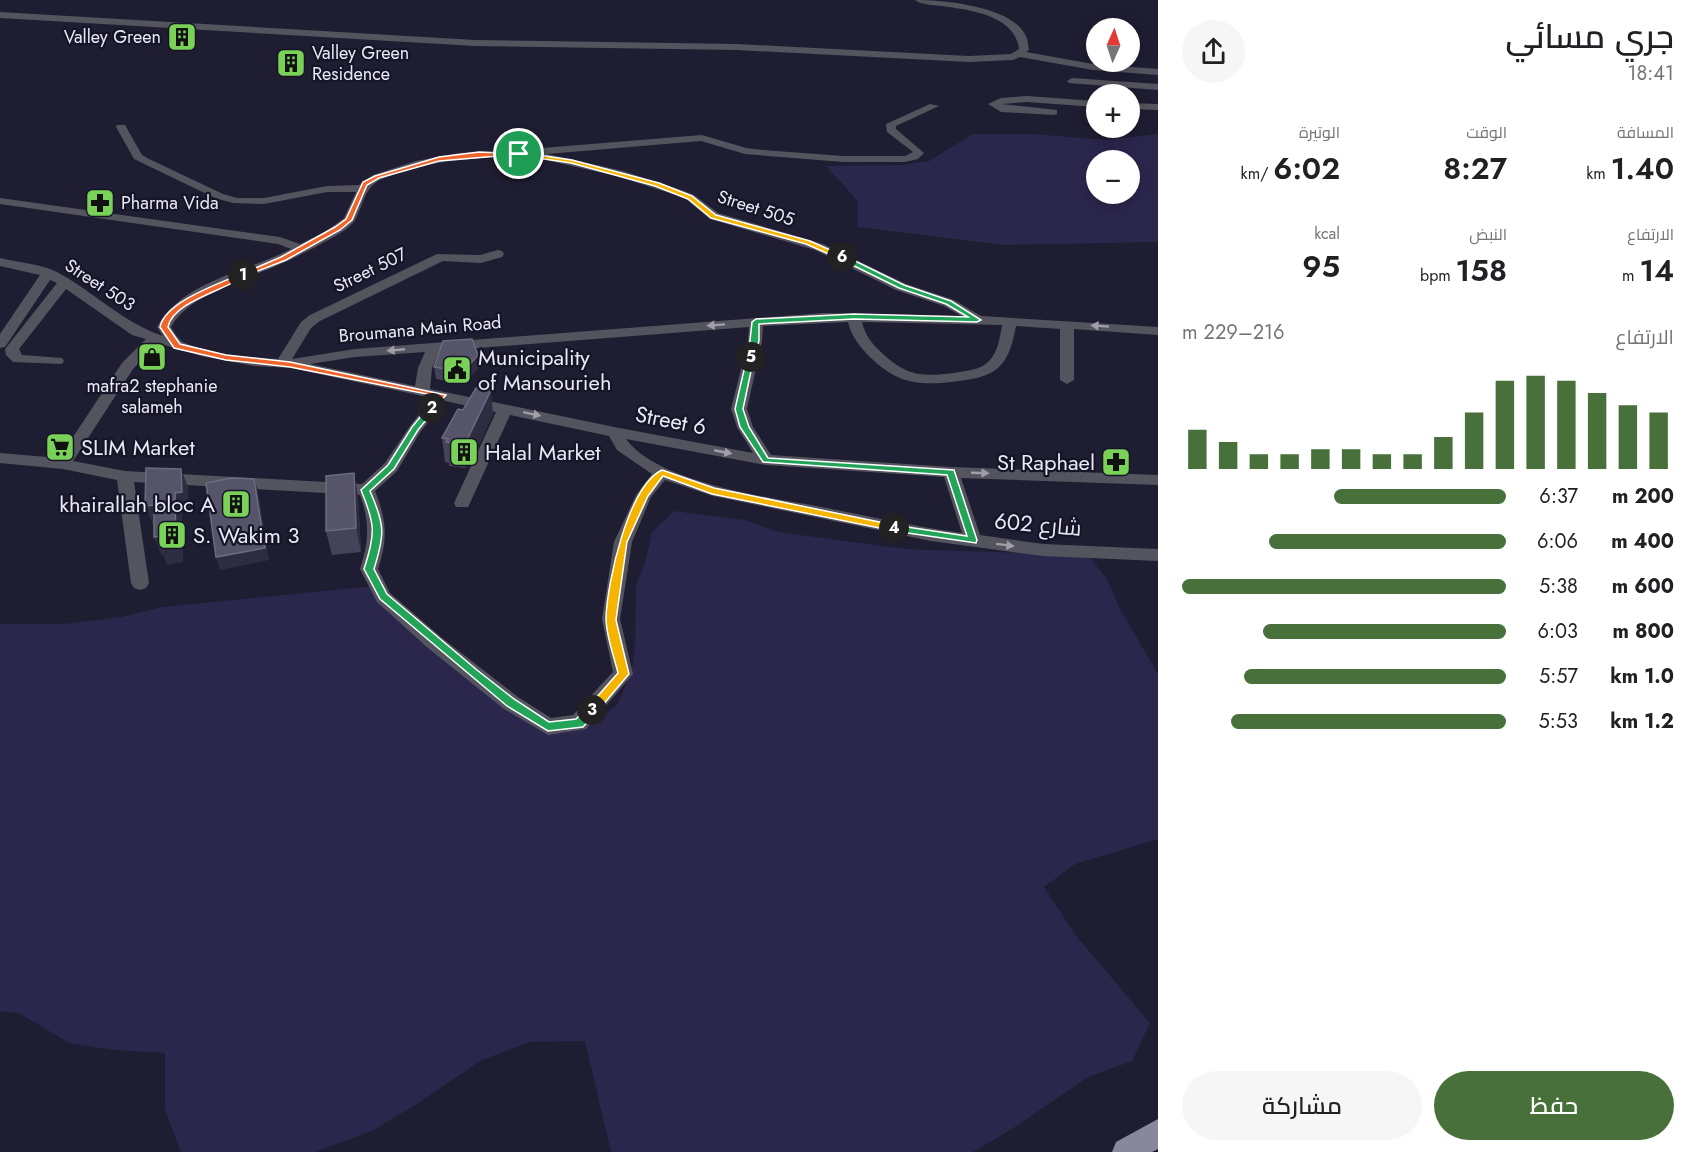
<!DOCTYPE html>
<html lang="ar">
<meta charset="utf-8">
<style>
:root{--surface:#fff;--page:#f6f6f6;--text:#202124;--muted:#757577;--accent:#48703b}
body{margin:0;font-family:Jost,Cairo,sans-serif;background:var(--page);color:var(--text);direction:rtl;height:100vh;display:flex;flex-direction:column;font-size:22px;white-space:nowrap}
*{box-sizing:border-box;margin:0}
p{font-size:20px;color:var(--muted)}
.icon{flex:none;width:33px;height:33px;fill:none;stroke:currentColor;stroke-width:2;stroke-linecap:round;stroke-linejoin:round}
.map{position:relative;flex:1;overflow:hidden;direction:ltr}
.panel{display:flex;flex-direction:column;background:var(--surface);width:540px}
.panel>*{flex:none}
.needle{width:39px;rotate:3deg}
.buttons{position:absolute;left:1086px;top:18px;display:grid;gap:12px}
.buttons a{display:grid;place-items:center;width:54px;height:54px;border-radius:50%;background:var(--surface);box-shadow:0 3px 15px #0003;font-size:30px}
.pin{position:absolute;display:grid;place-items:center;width:51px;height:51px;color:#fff;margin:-26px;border:3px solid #fff;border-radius:50%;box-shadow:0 2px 6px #0007}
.km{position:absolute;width:30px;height:30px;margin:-15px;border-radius:50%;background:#222;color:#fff;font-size:16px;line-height:30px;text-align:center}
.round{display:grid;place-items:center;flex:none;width:63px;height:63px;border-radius:32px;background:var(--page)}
.headline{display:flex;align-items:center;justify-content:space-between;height:102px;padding:0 24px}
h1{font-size:33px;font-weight:600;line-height:45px}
.stats{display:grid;grid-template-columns:repeat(3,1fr);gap:9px;height:102px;padding:6px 24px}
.stats div{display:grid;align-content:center}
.stats b{font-size:30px;font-weight:600}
.stats small{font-size:16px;font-weight:400}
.stats p{font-size:16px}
.chart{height:168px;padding:12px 24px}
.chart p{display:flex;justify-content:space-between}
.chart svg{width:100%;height:108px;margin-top:6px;stroke:var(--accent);stroke-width:6}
.primary-button{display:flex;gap:12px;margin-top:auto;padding:12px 24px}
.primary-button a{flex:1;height:69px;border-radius:36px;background:var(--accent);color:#fff;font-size:24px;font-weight:600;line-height:69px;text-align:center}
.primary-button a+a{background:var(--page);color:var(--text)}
ul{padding:0 24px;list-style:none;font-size:20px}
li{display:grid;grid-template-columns:96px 72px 1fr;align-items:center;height:45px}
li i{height:15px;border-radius:8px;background:var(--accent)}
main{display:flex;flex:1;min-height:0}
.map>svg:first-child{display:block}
.green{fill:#2b264c;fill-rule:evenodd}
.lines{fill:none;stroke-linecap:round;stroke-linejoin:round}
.minor{fill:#54545e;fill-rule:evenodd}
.major{fill:#88879c;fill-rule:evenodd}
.wall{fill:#444358}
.shaded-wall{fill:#2e2c41}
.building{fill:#565469;stroke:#6d6c7f;stroke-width:1.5}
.oneway{fill:#9f9eaa}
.split-1{fill:#f0652b;stroke:#fff;stroke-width:1.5}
.split-2{fill:#f0652b;stroke:#fff;stroke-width:1.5}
.split-3{fill:#22a559;stroke:#fff;stroke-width:1.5}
.split-4{fill:#f5b400;stroke:#fff;stroke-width:1.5}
.split-5{fill:#22a559;stroke:#fff;stroke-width:1.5}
.split-6{fill:#22a559;stroke:#fff;stroke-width:1.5}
.split-7{fill:#f5b400;stroke:#fff;stroke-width:1.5}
.labels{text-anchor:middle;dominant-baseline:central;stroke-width:4.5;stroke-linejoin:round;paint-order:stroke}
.far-poi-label{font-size:18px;fill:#eae9f7;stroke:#161427;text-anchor:start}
.far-street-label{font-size:18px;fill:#eae9f7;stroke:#161427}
.poi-label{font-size:22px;fill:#eae9f7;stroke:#161427;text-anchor:start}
.street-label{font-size:22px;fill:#eae9f7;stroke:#161427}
</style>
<main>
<section class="panel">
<div class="headline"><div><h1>جري مسائي</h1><p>18:41</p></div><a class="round"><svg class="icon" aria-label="share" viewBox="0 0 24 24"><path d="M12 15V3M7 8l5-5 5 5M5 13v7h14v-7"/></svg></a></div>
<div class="stats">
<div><p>المسافة</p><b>1.40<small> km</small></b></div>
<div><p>الوقت</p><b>8:27</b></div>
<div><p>الوتيرة</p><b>6:02<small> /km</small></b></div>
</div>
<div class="stats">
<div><p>الارتفاع</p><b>14<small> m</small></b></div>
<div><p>النبض</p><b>158<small> bpm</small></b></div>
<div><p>kcal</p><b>95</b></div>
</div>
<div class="chart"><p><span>الارتفاع</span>216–229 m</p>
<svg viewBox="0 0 160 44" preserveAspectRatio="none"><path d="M5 44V28M15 44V33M25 44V38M35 44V38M45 44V36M55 44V36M65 44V38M75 44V38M85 44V31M95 44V21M105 44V8M115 44V6M125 44V8M135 44V13M145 44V18M155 44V21"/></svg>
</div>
<ul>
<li><b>200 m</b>6:37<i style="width:53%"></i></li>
<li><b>400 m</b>6:06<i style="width:73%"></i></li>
<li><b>600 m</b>5:38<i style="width:100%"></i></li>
<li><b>800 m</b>6:03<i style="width:75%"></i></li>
<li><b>1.0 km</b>5:57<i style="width:81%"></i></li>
<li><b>1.2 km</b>5:53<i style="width:85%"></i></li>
</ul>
<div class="primary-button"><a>حفظ</a><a>مشاركة</a></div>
</section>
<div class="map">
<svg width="1158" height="1152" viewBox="0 0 1158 1152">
<rect width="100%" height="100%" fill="#1f1d31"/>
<!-- green -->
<g class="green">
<path d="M 973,134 L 1034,134 L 1104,140 L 1158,134 L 1158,242 L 1003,245 L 858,227 L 858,201 L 826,166 L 901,165 L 929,161 ZM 1096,160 L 1130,160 L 1130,194 L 1096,194 Z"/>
<polygon points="674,511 745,520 778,532 905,549 1088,555 1107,579 1119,607 1158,674 1158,839 1075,864 1044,887 1077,937 1150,1023 1132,1061 1088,1077 1012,1129 973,1152 611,1152 585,1041 529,1042 480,1061 417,1104 372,1131 315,1152 181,1152 165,1110 165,1053 114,1050 69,1043 21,1014 0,1011 0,624 64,624 121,617 163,607 374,586 548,732 589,725 617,705 631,674 635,647 636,585 646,560 652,532"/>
</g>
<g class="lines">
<!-- minor -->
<g class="minor">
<path d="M 915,0 C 944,0 1012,6 1026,36 C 1028,40 1028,46 1029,50 L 1026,52 L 1093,64 L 1158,69 L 1158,75 L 1093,70 L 1020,57 L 1013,60 L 969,62 L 737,50 L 475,46 L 0,18 L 0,12 L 475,40 L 737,44 L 969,56 L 1011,54 L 1019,49 C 1015,15 970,10 942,6 C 933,5 922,5 915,0 Z"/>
<polygon points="1072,78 1158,84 1158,90 1069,83 1067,81"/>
<polygon points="1027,96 1096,101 1096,107 1027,102 1001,104 1057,110 1057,114 1053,115 1001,112 988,104 1001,98"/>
<polygon points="1130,103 1158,104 1158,110 1130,109"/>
<path d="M 930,104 L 939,106 L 896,126 L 896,129 L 924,153 L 918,159 L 905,162 L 843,162 L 745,154 L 701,141 L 547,154 L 623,171 L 684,191 L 694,195 L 718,213 L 823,244 L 906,284 L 954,300 L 981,316 L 1158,327 L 1158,335 L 1074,329 L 1074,380 L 1067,384 L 1060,380 L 1060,329 L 1016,326 C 1013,341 1010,357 998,368 C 988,377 972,379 959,381 C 921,386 898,385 870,357 C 860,347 851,336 848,322 L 763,326 L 762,341 L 747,409 L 753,427 L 771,455 L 951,467 L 1158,475 L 1158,485 L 961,478 L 980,535 L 1043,544 L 1158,549 L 1158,561 L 1043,556 L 931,541 L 713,496 L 665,480 L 651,497 L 632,542 L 620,619 L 633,674 L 586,729 L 548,735 L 504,709 L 428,648 L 377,602 L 360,569 C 369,542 370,522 360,495 L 134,482 L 149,583 L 146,588 L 140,590 L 134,588 L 131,583 L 117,480 L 63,469 L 0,463 L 0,453 L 59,458 L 122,363 L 146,339 L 132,335 L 66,289 L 19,349 L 22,355 L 62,358 L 64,361 L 62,364 L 13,362 L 6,355 L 5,349 L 57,283 L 50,280 L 5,347 L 0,348 L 0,334 L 40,275 L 0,266 L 0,258 C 17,262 39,264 55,271 C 92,290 123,323 163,336 L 157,327 C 182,281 247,272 291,249 L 278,244 L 0,204 L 0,198 L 280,237 L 300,244 L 325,232 L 344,218 L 356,192 L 327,192 L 264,204 L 233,203 L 215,198 L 134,159 L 116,127 L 117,125 L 125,125 L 142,155 L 149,159 L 223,194 L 237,198 L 264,198 L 327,186 L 359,185 L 373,175 L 416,161 L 459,153 L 499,151 L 538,153 L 538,149 L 542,148 L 702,135 L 746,148 L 763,150 L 843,156 L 905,156 L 913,152 L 887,132 L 886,124 ZM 499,157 L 546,160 L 616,176 L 676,195 L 686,199 L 710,219 L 815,250 L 896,290 L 944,306 L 961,316 L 823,313 L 355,349 L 292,359 L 311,328 L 320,321 L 443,261 L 481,263 L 502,257 L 504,254 L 502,251 L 498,250 L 480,255 L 437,254 L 310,315 L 301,322 L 278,359 C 251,358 207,354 183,342 C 178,339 174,332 171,327 C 188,295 244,280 276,266 C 295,258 312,249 330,239 C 338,235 351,227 355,220 C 364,204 364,187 382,179 C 419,163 459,159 499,157 ZM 862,322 L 1002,325 C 1000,337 998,351 990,360 C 982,369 971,370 960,372 C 926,377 908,378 882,353 C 872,344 865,335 862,322 ZM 749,327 L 748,341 L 731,409 L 737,427 L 753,453 L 614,427 L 430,389 L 432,368 L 439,351 ZM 158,343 L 201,356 L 254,366 L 291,368 L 432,398 L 410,426 L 385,463 L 362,484 L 125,471 L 73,461 L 133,369 ZM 425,352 L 418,368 L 415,386 L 310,364 L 355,357 ZM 445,401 L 496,412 L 454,503 L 456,507 L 468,507 L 470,503 L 510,415 L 609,436 L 617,450 L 652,474 L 636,495 L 614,542 L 602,619 L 613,672 L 573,715 L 551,718 L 518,697 L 442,638 L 390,593 L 378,569 C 388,538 387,522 375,491 L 397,471 L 421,431 ZM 626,439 L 766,465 L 944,477 L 962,533 C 916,527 872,517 827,508 C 774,498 659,484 626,439 Z"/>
</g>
<!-- major -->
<polygon class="major" points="1158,1119 1158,1149 1152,1152 1112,1152 1116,1142"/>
</g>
<!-- wall -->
<g class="wall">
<polygon points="478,355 479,367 464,384 436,379 434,367"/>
<polygon points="463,410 493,414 469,466 465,468 449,466 449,463 445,462 442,438"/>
<polygon points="358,497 361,552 332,555 326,531"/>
</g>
<!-- shaded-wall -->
<g class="shaded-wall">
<polygon points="478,355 479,367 464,384 463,372"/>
<polygon points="491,390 493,414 469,466 465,468 463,444"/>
<polygon points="181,469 188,487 189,510 182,511 183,562 167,565 163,555 161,555 154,537 160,536 175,493"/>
<polygon points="354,473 358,497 361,552 356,528"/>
<polygon points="254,479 258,491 269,560 220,570 216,557"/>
<polygon points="154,505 161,523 153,525 145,506"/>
</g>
<!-- building -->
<g class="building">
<polygon points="472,339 478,355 463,372 434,367 443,341"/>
<polygon points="476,388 491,390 466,442 463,444 446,442 448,439 442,438 458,409 463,410"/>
<polygon points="146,468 181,469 182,492 175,493 176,544 160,546 160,536 154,537 154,505 145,506"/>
<polygon points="354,473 356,528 326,531 326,476"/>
<polygon points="232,478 254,479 265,548 216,557 206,483"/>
</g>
<!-- one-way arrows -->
<defs><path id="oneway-solid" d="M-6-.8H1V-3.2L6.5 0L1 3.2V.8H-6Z" transform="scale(1.5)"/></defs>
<g class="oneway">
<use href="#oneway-solid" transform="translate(716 325) rotate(176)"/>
<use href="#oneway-solid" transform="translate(1100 326) rotate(-176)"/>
<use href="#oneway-solid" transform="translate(396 350) rotate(175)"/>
<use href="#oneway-solid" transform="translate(532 414) rotate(12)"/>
<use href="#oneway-solid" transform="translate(723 452) rotate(11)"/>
<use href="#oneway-solid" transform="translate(980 473) rotate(2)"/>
<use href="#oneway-solid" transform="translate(1005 545) rotate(7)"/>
</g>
<!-- split-1 -->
<polygon class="split-1" points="479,152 522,154 439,161 379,178 367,185 352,220 340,230 286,260 245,276 239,275 281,257 335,227 346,219 363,182 375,176 439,157"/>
<!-- split-2 -->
<path class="split-2" d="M 241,274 L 246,275 C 227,290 173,301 168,327 L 180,344 L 226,355 L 290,362 L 446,395 L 432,410 L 428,408 L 437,396 L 290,367 L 226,360 L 174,348 L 160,327 C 165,302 218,284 241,274 Z"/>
<!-- split-3 -->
<path class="split-3" d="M 429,406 L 436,408 L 418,430 L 394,469 L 370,491 C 385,525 385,534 374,569 L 387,594 L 477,670 L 514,699 L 549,722 L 576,719 L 589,706 L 596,706 L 596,713 L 583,727 L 548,731 L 507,706 L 380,599 L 364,569 C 376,533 375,524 361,490 L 388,465 L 412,427 Z"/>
<!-- split-4 -->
<path class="split-4" d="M 662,470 L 714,488 L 894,525 L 899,528 L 894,531 L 712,494 L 663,476 L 648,496 L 627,542 L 616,620 L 629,674 L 596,713 L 592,714 L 587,710 L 589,706 L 618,673 C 614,656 606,636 606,618 C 607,583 628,486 662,470 Z"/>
<!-- split-5 -->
<polygon class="split-5" points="751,355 754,357 743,409 749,427 768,458 954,470 977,540 976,543 894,531 890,528 894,525 967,536 947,475 763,462 740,427 735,409 747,357"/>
<!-- split-6 -->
<polygon class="split-6" points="840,256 845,256 904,285 951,301 981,320 977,322 854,319 759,324 759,341 754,357 748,359 752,322 756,319 854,314 968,317 946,304 899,288 840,259"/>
<!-- split-7 -->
<polygon class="split-7" points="519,152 572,160 659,183 692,196 716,215 810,241 846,257 840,259 806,244 711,218 688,199 655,186 571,163 517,155"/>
<!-- icons -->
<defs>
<g id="building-square" transform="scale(1.5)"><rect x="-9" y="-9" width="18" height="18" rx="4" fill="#79d158" stroke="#161427"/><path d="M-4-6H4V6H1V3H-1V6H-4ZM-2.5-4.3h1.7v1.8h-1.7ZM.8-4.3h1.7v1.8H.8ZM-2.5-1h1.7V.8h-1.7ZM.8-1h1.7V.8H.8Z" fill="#111"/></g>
<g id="pharmacy-square" transform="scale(1.5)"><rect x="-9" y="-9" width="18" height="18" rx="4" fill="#79d158" stroke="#161427"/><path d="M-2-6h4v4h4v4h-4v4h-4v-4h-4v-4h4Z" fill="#111"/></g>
<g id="shop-square" transform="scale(1.5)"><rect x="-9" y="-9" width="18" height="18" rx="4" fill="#79d158" stroke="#161427"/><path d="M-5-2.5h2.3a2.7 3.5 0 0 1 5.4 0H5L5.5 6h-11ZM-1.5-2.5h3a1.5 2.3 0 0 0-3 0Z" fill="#111"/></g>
<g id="civic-square" transform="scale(1.5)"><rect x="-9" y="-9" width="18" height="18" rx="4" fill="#79d158" stroke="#161427"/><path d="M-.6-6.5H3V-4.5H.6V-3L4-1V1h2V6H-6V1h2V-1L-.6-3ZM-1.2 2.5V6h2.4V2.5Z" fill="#111"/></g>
<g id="supermarket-square" transform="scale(1.5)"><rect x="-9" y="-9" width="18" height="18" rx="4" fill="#79d158" stroke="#161427"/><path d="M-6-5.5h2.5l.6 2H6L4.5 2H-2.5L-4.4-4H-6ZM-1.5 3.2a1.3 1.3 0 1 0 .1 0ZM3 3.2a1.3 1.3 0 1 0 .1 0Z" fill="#111"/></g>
</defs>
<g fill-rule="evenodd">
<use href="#building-square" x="182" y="37"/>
<use href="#building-square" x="291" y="63"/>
<use href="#pharmacy-square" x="100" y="203"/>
<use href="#shop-square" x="152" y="357"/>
<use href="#civic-square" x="457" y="370"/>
<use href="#supermarket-square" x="60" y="447"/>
<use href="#building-square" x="464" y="452"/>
<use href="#pharmacy-square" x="1116" y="462"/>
<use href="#building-square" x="236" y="504"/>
<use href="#building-square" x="172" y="535"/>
</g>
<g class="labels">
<!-- far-poi labels -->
<g class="far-poi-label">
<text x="161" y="37" text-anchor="end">Valley Green</text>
<text x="312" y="53">Valley Green<tspan x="312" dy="21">Residence</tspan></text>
<text x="121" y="203">Pharma Vida</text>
<text x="152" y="386" text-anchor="middle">mafra2 stephanie<tspan x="152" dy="21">salameh</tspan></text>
</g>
<!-- far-street labels -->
<g class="far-street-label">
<text transform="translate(756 208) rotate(18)">Street 505</text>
<text transform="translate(370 270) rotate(-26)">Street 507</text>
<text transform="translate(100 285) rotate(33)">Street 503</text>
<text transform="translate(420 329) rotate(-5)">Broumana Main Road</text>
</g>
<!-- poi labels -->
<g class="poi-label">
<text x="478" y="357">Municipality<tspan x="478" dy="25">of Mansourieh</tspan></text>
<text x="81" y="447">SLIM Market</text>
<text x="485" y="452">Halal Market</text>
<text x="1095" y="462" text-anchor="end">St Raphael</text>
<text x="215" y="504" text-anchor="end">khairallah bloc A</text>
<text x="193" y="535">S. Wakim 3</text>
</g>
<!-- street labels -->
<g class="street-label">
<text transform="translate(671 420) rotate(11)">Street 6</text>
<text transform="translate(1038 524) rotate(5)">شارع 602</text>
</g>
</g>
</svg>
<div class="buttons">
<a><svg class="needle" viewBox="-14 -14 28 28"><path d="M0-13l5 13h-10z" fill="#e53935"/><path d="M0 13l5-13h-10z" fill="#757577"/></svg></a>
<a>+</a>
<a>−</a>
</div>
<div class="pin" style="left:519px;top:154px;background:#1e9e55"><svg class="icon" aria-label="arrive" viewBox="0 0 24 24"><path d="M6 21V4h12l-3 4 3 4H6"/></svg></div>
<b class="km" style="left:243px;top:275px">1</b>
<b class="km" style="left:432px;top:408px">2</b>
<b class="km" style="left:592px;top:710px">3</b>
<b class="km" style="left:894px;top:528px">4</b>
<b class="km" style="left:751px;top:357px">5</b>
<b class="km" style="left:842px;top:257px">6</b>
</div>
</main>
